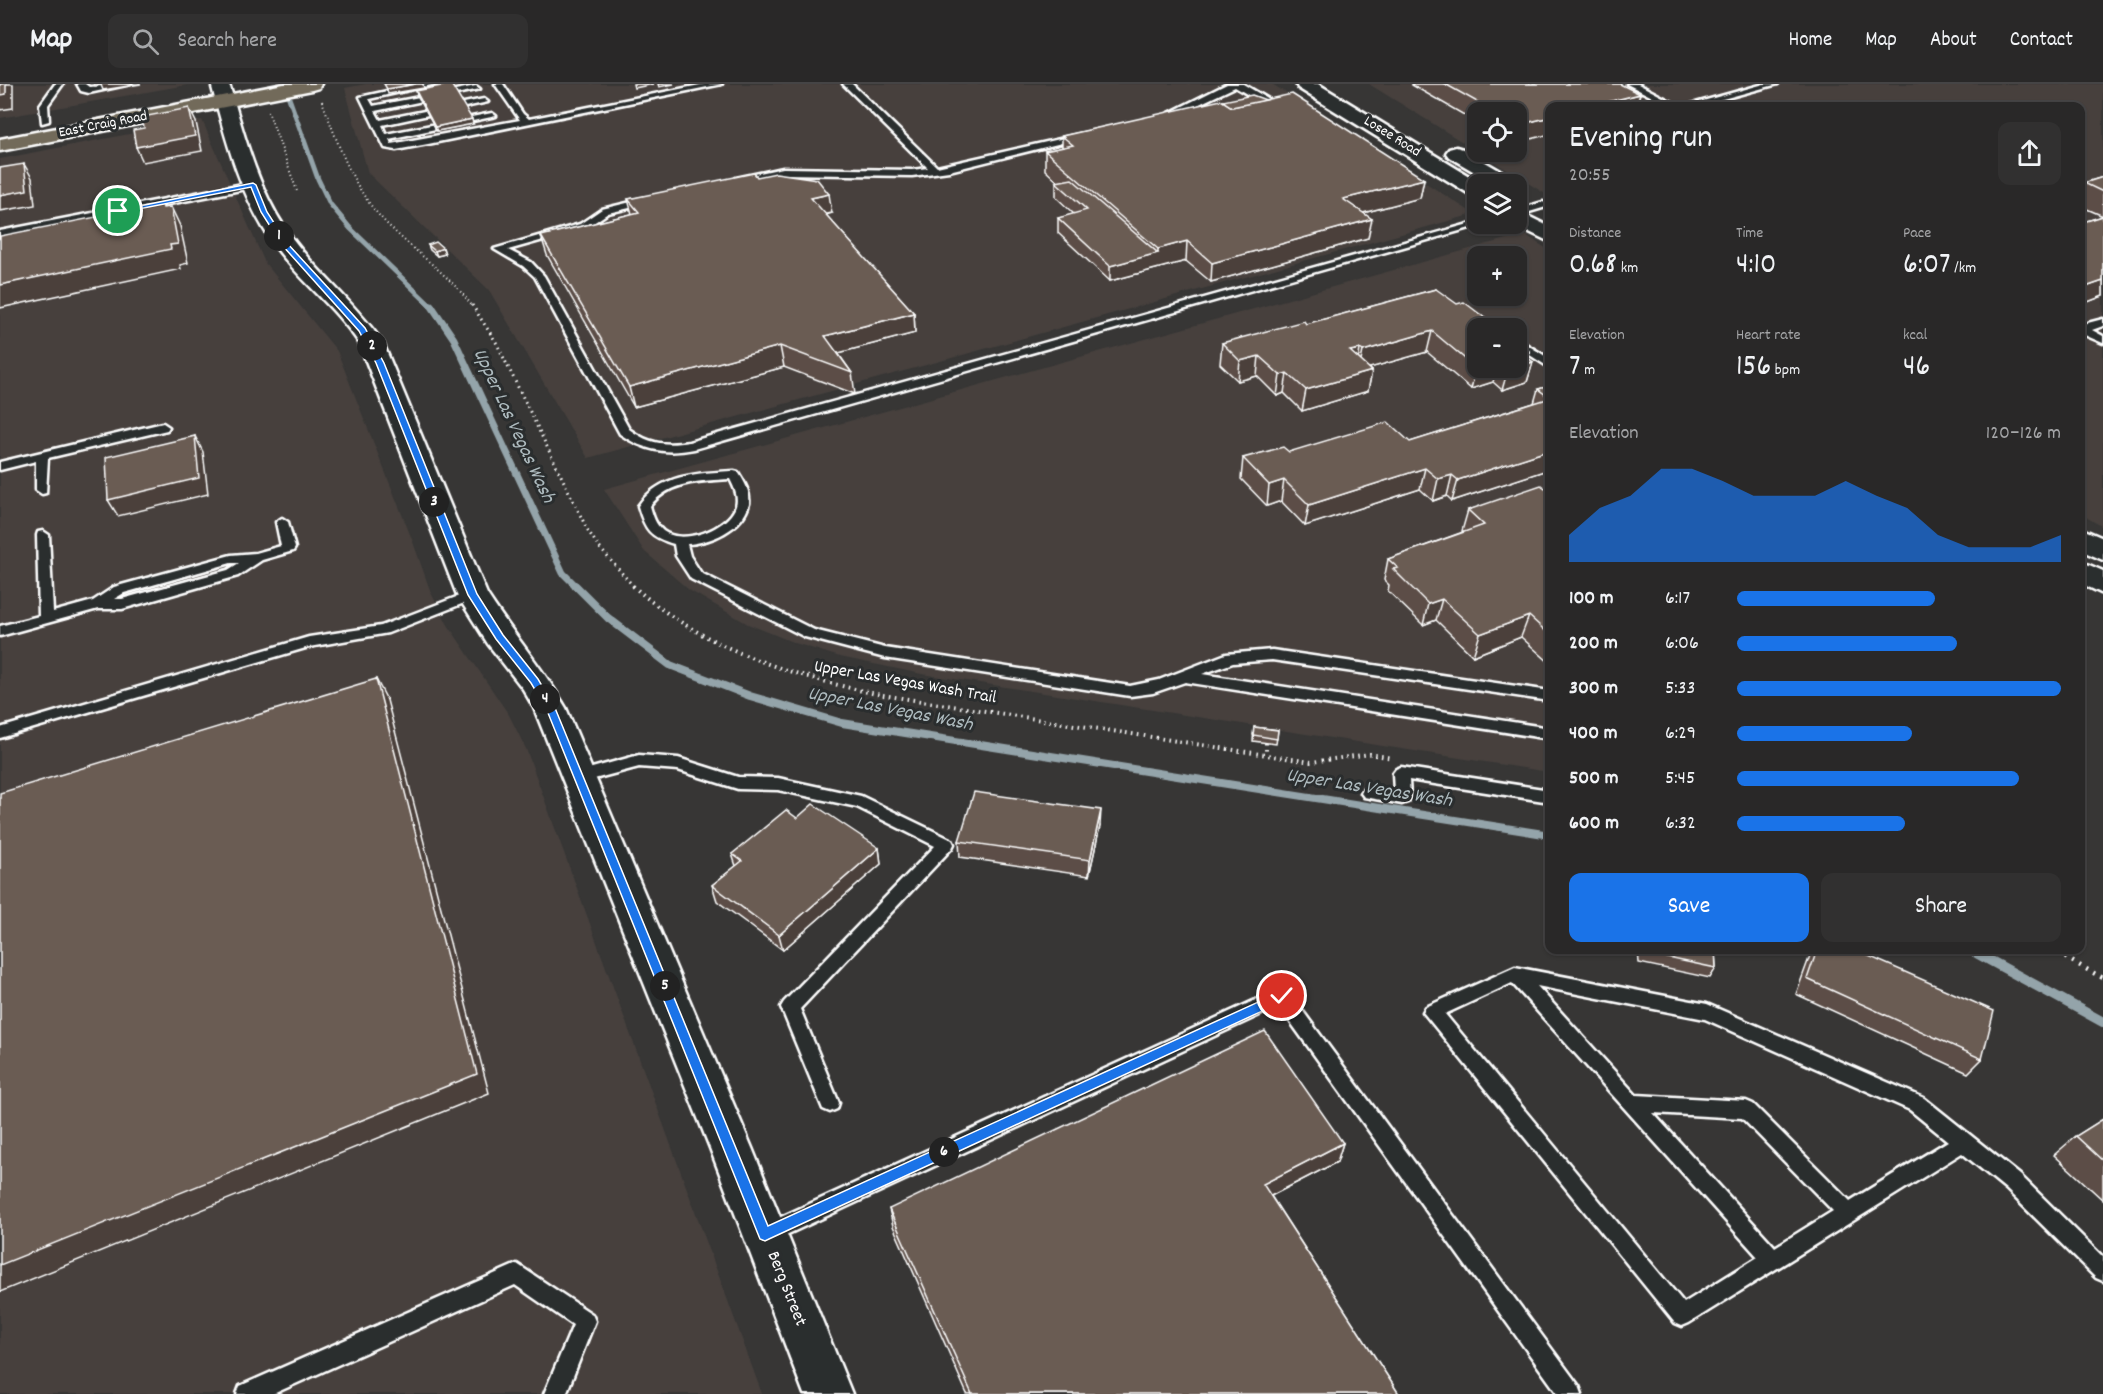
<!DOCTYPE html>
<meta charset="utf-8">
<style>
:root{--surface:#292828;--page:#313030;--text:#f1f3f6;--muted:#a5a6a8;--line:#454445;--accent:#1a73e8}
body{margin:0;font-family:Dekko,sans-serif;background:var(--page);color:var(--text);height:100vh;display:flex;flex-direction:column;font-size:22px;white-space:nowrap}
*{box-sizing:border-box;margin:0}
p{font-size:20px;color:var(--muted)}
.icon{flex:none;width:33px;height:33px;fill:none;stroke:currentColor;stroke-width:2;stroke-linecap:round;stroke-linejoin:round}
.map{position:relative;flex:1;overflow:hidden}
.drawer{position:absolute;left:1545px;top:18px;width:540px;height:852px;display:flex;flex-direction:column;background:var(--surface);border-radius:12px;box-shadow:0 2px 4px #0004,0 0 0 2px var(--line)}
.drawer>*{flex:none}
.tools{position:absolute;left:1467px;top:18px;display:grid;gap:12px}
.tools a{display:grid;place-items:center;width:60px;height:60px;border-radius:12px;background:var(--surface);box-shadow:0 2px 4px #0004,0 0 0 2px var(--line);font-size:30px}
.pin{position:absolute;display:grid;place-items:center;width:51px;height:51px;color:#fff;margin:-26px;border:3px solid #fff;border-radius:50%;box-shadow:0 2px 6px #0007}
.km{position:absolute;width:30px;height:30px;margin:-15px;border-radius:50%;background:#222;color:#fff;font-size:16px;line-height:30px;text-align:center}
.round{display:grid;place-items:center;flex:none;width:63px;height:63px;border-radius:12px;background:var(--page)}
.overview{display:flex;align-items:center;justify-content:space-between;height:102px;padding:0 24px}
h1{font-size:33px;font-weight:600;line-height:45px}
.stats{display:grid;grid-template-columns:repeat(3,1fr);gap:9px;height:102px;padding:6px 24px}
.stats div{display:grid;align-content:center}
.stats b{font-size:30px;font-weight:600}
.stats small{font-size:16px;font-weight:400}
.stats p{font-size:16px}
.chart{height:168px;padding:12px 24px}
.chart p{display:flex;justify-content:space-between}
.chart svg{width:100%;height:108px;margin-top:6px;fill:var(--accent);opacity:.7}
.action{display:flex;gap:12px;margin-top:auto;padding:12px 24px}
.action a{flex:1;height:69px;border-radius:12px;background:var(--accent);color:#fff;font-size:24px;font-weight:600;line-height:69px;text-align:center}
.action a+a{background:var(--page);color:var(--text)}
ul{padding:0 24px;list-style:none;font-size:20px}
li{display:grid;grid-template-columns:96px 72px 1fr;align-items:center;height:45px}
li i{height:15px;border-radius:8px;background:var(--accent)}
header{display:flex;align-items:center;gap:36px;box-sizing:border-box;height:84px;padding:0 30px;background:var(--surface);border-bottom:2px solid var(--line)}
header strong{font-size:28px}
nav{display:flex;gap:33px;margin-inline-start:auto;font-size:21px}
.search{width:420px;height:54px;background:var(--page);display:flex;align-items:center;gap:15px;box-sizing:border-box;padding:0 21px;border-radius:12px;color:var(--muted);font-size:22px}
.map>svg:first-child{display:block}
.built{fill:#47413e;fill-rule:evenodd}
.lines{fill:none;stroke-linecap:round;stroke-linejoin:round}
.stream-far3{stroke:#94a4aa;stroke-width:5}
.stream-far2{stroke:#94a4aa;stroke-width:7}
.stream-far1{stroke:#94a4aa;stroke-width:8}
.stream{stroke:#94a4aa;stroke-width:10}
.service-casing{stroke:#fff;stroke-width:5}
.tertiary-casing{stroke:#fff;stroke-width:5}
.secondary-casing{stroke:#fff;stroke-width:5}
.primary-casing{stroke:#fff;stroke-width:5}
.path-far3{stroke:#fff;stroke-width:2;stroke-dasharray:1 3;stroke-linecap:butt}
.path-far2{stroke:#fff;stroke-width:3;stroke-dasharray:1.5 4;stroke-linecap:butt}
.path-far1{stroke:#fff;stroke-width:4;stroke-dasharray:1.5 4.5;stroke-linecap:butt}
.path{stroke:#fff;stroke-width:4.5;stroke-dasharray:2 6;stroke-linecap:butt}
.service{fill:#2a2d2e;fill-rule:evenodd}
.tertiary{fill:#2a2d2e;fill-rule:evenodd}
.secondary{fill:#2a2d2e;fill-rule:evenodd}
.primary{fill:#726b5a;fill-rule:evenodd}
.wall{fill:#5c4e47;stroke:#fff;stroke-width:1.5}
.shaded-wall{fill:#4b403a;stroke:#fff;stroke-width:1.5}
.building{fill:#6b5b53;stroke:#fff;stroke-width:1.5}
.route{fill:#1a73e8;stroke:#fff;stroke-width:1.5}
.labels{text-anchor:middle;dominant-baseline:central;stroke-width:6;stroke-linejoin:round;paint-order:stroke}
.far-street-label{font-size:15px;fill:#fff;stroke:#2a2d2e}
.street-label{font-size:18px;fill:#fff;stroke:#2a2d2e}
.water-label{font-size:20px;font-style:italic;fill:#aebbbf;stroke:#2a2d2e}
</style>
<header>
<strong>Map</strong>
<div class="search"><svg class="icon" aria-label="search" viewBox="0 0 24 24"><circle cx="10" cy="10" r="6"/><path d="M15 15l6 6"/></svg>Search here</div>
<nav><a>Home</a><a>Map</a><a>About</a><a>Contact</a></nav>
</header>
<div class="map">
<svg width="2103" height="1310" viewBox="0 0 2103 1310">
<rect width="100%" height="100%" fill="#373635"/>
<filter id="ink" filterUnits="userSpaceOnUse"><feTurbulence type="fractalNoise" baseFrequency=".0167" numOctaves="2"/><feDisplacementMap in="SourceGraphic" scale="12" xChannelSelector="R" yChannelSelector="G"/><feConvolveMatrix kernelMatrix="1 2 1 2 8 2 1 2 1" color-interpolation-filters="sRGB"/></filter>
<g filter="url(#ink)">
<!-- built -->
<g class="built">
<polygon points="0,0 192,0 0,34"/>
<polygon points="366,0 1272,0 1474,130 588,374 489,206 368,89 345,4"/>
<polygon points="1369,0 2103,0 2103,443 2081,430 2080,22 1550,22 1549,112 1478,68 1516,68 1516,28 1478,28 1477,67"/>
<polygon points="202,36 265,179 337,267 413,458 431,509 448,541 509,631 526,665 762,1310 0,1310 0,75"/>
<path d="M 1524,150 L 1550,167 L 1549,688 L 922,590 L 840,573 L 795,559 L 748,540 L 689,506 L 644,467 L 604,405 ZM 1478,172 L 1516,172 L 1516,212 L 1478,212 ZM 1478,244 L 1516,244 L 1516,284 L 1478,284 Z"/>
</g>
<g class="lines">
<!-- stream-far3 -->
<polyline class="stream-far3" points="289,14 318,95 330,120 350,144 432,223"/>
<!-- stream-far2 -->
<polyline class="stream-far2" points="431,221 454,255 563,489 578,504"/>
<!-- stream-far1 -->
<polyline class="stream-far1" points="576,502 608,534 670,581 750,612 842,639 1550,751"/>
<!-- stream -->
<polyline class="stream" points="1971,866 2103,938"/>
<!-- service casing -->
<g class="service-casing">
<g id="service">
<polygon points="55,0 63,0 48,21 49,37 42,39 40,21"/>
<polygon points="77,0 85,0 89,3 131,0 89,9 81,7"/>
<polygon points="419,0 436,0 369,15 373,22 476,2 480,5 375,27 380,36 484,15 488,18 382,41 386,50 492,29 496,32 389,55 391,60 520,36 495,0 503,0 523,30 529,35 705,0 722,0 428,60 396,66 385,64 360,13"/>
<polygon points="843,0 852,0 937,83 1082,50 1086,53 949,87 912,92 783,90 736,98 736,94 783,84 912,86 928,84"/>
<polygon points="1227,0 1243,0 1270,16 1270,21 1252,26 1252,22 1262,19 1235,3 1172,33 1165,31"/>
<polygon points="1627,0 1638,0 1680,22 1670,22"/>
<polygon points="1764,0 1778,0 1697,22 1685,22"/>
<polygon points="253,98 256,99 256,103 0,153 0,147"/>
<path d="M 648,114 L 653,117 L 651,119 L 608,129 L 586,144 L 508,166 L 531,178 L 544,192 L 629,345 C 649,360 665,362 689,358 L 1476,138 L 1484,140 L 694,365 C 666,371 643,366 620,350 L 535,193 L 523,182 L 494,165 L 580,140 L 602,125 Z"/>
<polygon points="1543,118 1548,121 1546,123 1516,132 1516,126"/>
<polygon points="2103,235 2103,242 2092,246 2103,252 2103,259 2080,249 2080,241"/>
<polygon points="1516,254 1550,275 1550,284 1516,262"/>
<polygon points="163,339 169,343 167,346 48,374 46,409 42,410 36,406 36,377 0,386 0,378"/>
<path d="M 734,387 L 738,388 C 744,397 751,409 749,420 C 743,445 710,459 687,460 L 690,472 L 701,489 L 814,546 L 885,564 L 1130,602 L 1159,596 L 1226,570 L 1272,566 L 1550,607 L 1550,617 L 1272,576 L 1233,579 L 1202,590 L 1550,644 L 1550,655 L 1185,598 L 1153,609 L 1130,612 L 885,574 L 805,553 L 691,495 L 676,472 L 674,460 C 650,453 645,446 638,422 C 660,390 698,389 734,387 ZM 730,395 C 734,403 739,413 736,422 C 728,445 683,462 663,447 C 655,440 653,432 650,422 C 669,397 701,397 730,395 Z"/>
<path d="M 282,434 L 288,438 L 295,464 L 293,467 L 262,476 L 238,492 L 122,525 L 98,525 L 0,552 L 0,542 L 39,532 L 37,451 L 38,448 L 43,447 L 49,451 L 53,528 L 93,517 L 114,503 L 231,471 L 256,469 L 281,462 L 276,438 ZM 231,479 L 239,479 L 228,486 L 122,515 L 114,515 L 124,509 Z"/>
<polygon points="472,507 477,508 479,511 477,514 388,549 309,563 0,654 0,644 309,553 381,542"/>
<polygon points="639,671 678,674 738,693 778,694 861,712 952,756 954,760 952,764 800,925 839,1019 837,1025 830,1028 823,1025 781,923 784,918 935,762 857,723 778,706 738,705 678,686 639,683 579,699 574,697 571,693 574,689"/>
<polygon points="1401,683 1550,706 1550,718 1409,696 1410,714 1408,718 1402,720 1364,713 1361,709 1364,705 1369,703 1394,707 1393,689 1396,685"/>
<path d="M 1515,883 L 1707,920 L 1924,1014 L 2020,1091 L 2103,1173 L 2103,1197 L 2096,1194 L 2006,1105 L 1962,1069 L 1689,1239 L 1682,1242 L 1675,1239 L 1423,928 L 1426,923 ZM 1512,899 L 1758,1173 L 1684,1219 L 1445,930 ZM 1537,902 L 1705,935 L 1910,1026 L 1948,1057 L 1850,1117 L 1753,1020 L 1746,1017 L 1636,1011 ZM 1653,1029 L 1742,1034 L 1833,1127 L 1775,1163 Z"/>
<polygon points="1282,904 1288,907 1579,1302 1582,1310 1558,1310 1279,922 773,1157 766,1160 759,1157 756,1150 759,1143"/>
<polygon points="517,1180 592,1230 595,1237 566,1310 544,1310 573,1241 515,1201 273,1310 237,1310 240,1302"/>
</g>
</g>
<!-- tertiary casing -->
<g class="tertiary-casing">
<path id="tertiary" d="M 214,0 L 228,0 L 230,3 C 244,51 257,102 285,144 C 313,186 354,217 383,259 L 487,510 C 512,549 543,584 566,624 L 752,1064 L 852,1310 L 804,1310 L 710,1064 L 534,624 L 523,605 L 488,560 L 457,511 L 359,259 C 336,224 302,198 277,165 C 242,117 227,60 212,3 Z"/>
</g>
<!-- secondary casing -->
<g class="secondary-casing">
<g id="secondary">
<polygon points="1296,0 1318,0 1482,100 1478,100 1478,113 1471,111 1298,4"/>
<polygon points="1456,63 1463,65 1516,96 1519,100 1516,104 1516,100 1495,100 1449,73 1446,69 1449,65"/>
<polygon points="1516,126 1550,143 1550,158 1513,140 1516,140"/>
<polygon points="2080,444 2103,454 2103,476 2080,466"/>
<polygon points="2080,477 2103,487 2103,510 2080,499"/>
</g>
</g>
<!-- primary casing -->
<g class="primary-casing">
<polygon id="primary" points="284,0 321,0 319,4 312,6 0,67 0,55"/>
</g>
<!-- path-far3 -->
<g class="path-far3">
<path d="M 322,17 C 337,56 349,96 377,129 C 406,163 446,186 473,223"/>
<polyline points="268,27 297,107"/>
</g>
<!-- path-far2 -->
<polyline class="path-far2" points="472,221 496,258 587,445 598,462 635,504"/>
<!-- path-far1 -->
<g class="path-far1">
<path d="M 633,502 C 702,564 787,590 876,610 L 1311,678 L 1370,670 L 1392,674"/>
<polyline points="1266,659 1266,671"/>
</g>
<!-- path -->
<polyline class="path" points="2051,866 2103,894"/>
<!-- service -->
<use href="#service" class="service"/>
<!-- tertiary -->
<use href="#tertiary" class="tertiary"/>
<!-- secondary -->
<use href="#secondary" class="secondary"/>
<!-- primary -->
<use href="#primary" class="primary"/>
</g>
<!-- wall -->
<g class="wall">
<polygon points="1412,0 1620,0 1516,59 1516,28 1478,28 1478,39 1412,1"/>
<polygon points="416,7 473,40 437,47 417,11"/>
<polygon points="1223,17 1424,95 1420,114 1363,129 1368,154 1211,198 1186,177 1110,197 1058,149 1058,134 1074,130 1056,113 1056,98 1058,98 1045,86 1045,67 1062,64 1062,52"/>
<polygon points="757,93 832,129 826,131 914,229 915,249 838,269 852,289 855,310 784,283 634,323 547,171 541,152 632,130 628,115"/>
<polygon points="2103,93 2103,212 2080,221 2080,139 2103,132 2080,122 2080,106 2084,99"/>
<polygon points="428,161 443,164 445,170 437,172 430,166"/>
<polygon points="1436,205 1478,284 1516,284 1529,268 1528,274 1533,278 1527,298 1502,306 1493,298 1471,305 1427,268 1369,284 1372,287 1368,307 1302,327 1284,309 1277,312 1257,292 1238,297 1220,280 1222,259 1306,240"/>
<polygon points="1550,302 1550,385 1452,417 1447,412 1433,417 1420,405 1305,442 1281,417 1267,422 1241,395 1243,374 1289,368 1410,358 1534,319 1538,305"/>
<polygon points="1550,403 1550,579 1521,553 1473,572 1436,536 1423,541 1388,507 1389,501 1384,496 1388,475 1463,448 1462,447 1468,426"/>
<polygon points="1254,643 1278,646 1276,660 1253,657"/>
<polygon points="797,734 879,764 881,780 783,866 717,817 712,801 736,782 732,770"/>
<polygon points="1100,742 1089,792 960,773 959,757"/>
<polygon points="1638,866 1715,866 1716,884 1710,894 1639,879"/>
<polygon points="1812,866 1855,866 1982,975 1968,989 1796,910"/>
<polygon points="2103,1035 2103,1116 2054,1071 2076,1052"/>
<polygon points="1343,1059 1337,1078 1271,1112 1399,1310 967,1310 893,1142 889,1125"/>
</g>
<!-- shaded-wall -->
<g class="shaded-wall">
<polygon points="6,0 13,0 13,24 0,26 0,11"/>
<polygon points="94,0 141,0 103,6 101,1 95,2"/>
<polygon points="416,0 423,0 424,4 388,10 387,5"/>
<polygon points="633,0 654,0 634,4"/>
<polygon points="658,0 674,0 659,3"/>
<polygon points="1640,10 1636,22 1591,22"/>
<polygon points="189,24 196,38 202,67 143,78 136,63"/>
<polygon points="1550,33 1550,50 1516,59 1516,46 1518,41"/>
<polygon points="472,35 473,40 437,47 435,43"/>
<polygon points="24,80 32,94 35,121 0,127 0,111"/>
<polygon points="1424,95 1420,114 1340,135 1343,115"/>
<polygon points="829,110 832,129 813,133 811,114"/>
<polygon points="171,123 180,142 188,179 180,181 181,185 0,224 0,201 170,161"/>
<polygon points="1372,135 1368,154 1211,198 1212,179"/>
<polygon points="1187,157 1186,177 1110,197 1110,182 1158,169 1158,165"/>
<polygon points="443,164 445,170 437,172 435,167"/>
<polygon points="2103,197 2103,212 2080,221 2080,205"/>
<polygon points="914,229 915,249 827,272 825,252"/>
<polygon points="1432,247 1427,268 1359,287 1363,267"/>
<polygon points="780,262 784,283 634,323 629,303"/>
<polygon points="1360,265 1357,285 1350,267"/>
<polygon points="1529,268 1526,280 1533,278 1527,298 1502,306 1508,285 1516,284 1523,270"/>
<polygon points="1259,272 1257,292 1238,297 1240,277"/>
<polygon points="1476,284 1497,284 1493,298 1471,305"/>
<polygon points="1372,287 1368,307 1302,327 1306,306"/>
<polygon points="1287,289 1284,309 1277,312 1280,291"/>
<polygon points="195,352 203,368 208,410 118,432 108,416"/>
<polygon points="1550,366 1550,385 1452,417 1458,396"/>
<polygon points="1425,384 1420,405 1305,442 1309,421"/>
<polygon points="1452,391 1447,412 1433,417 1438,395"/>
<polygon points="1284,396 1281,417 1267,422 1269,401"/>
<polygon points="1442,515 1436,536 1423,541 1428,520"/>
<polygon points="1529,532 1521,553 1473,572 1480,550"/>
<polygon points="376,595 387,616 489,1009 0,1208 0,1181"/>
<polygon points="1101,726 1100,742 1089,792 1090,776"/>
<polygon points="879,764 881,780 783,866 779,851"/>
<polygon points="1343,1059 1337,1078 1259,1118 1263,1100"/>
</g>
<!-- building -->
<g class="building">
<polygon points="0,0 6,0 6,10 0,11"/>
<polygon points="384,0 416,0 387,5"/>
<polygon points="451,0 472,35 435,43 416,7"/>
<polygon points="1445,0 1620,0 1640,10 1591,22 1550,22 1550,33 1518,41 1516,40 1516,28 1495,28"/>
<polygon points="1292,10 1424,95 1343,115 1372,135 1212,179 1187,157 1158,165 1045,67 1073,61 1062,52 1221,16 1232,23"/>
<polygon points="1252,11 1266,16 1232,23 1223,17"/>
<polygon points="189,24 195,52 136,63 133,46 144,44 142,33"/>
<polygon points="24,80 27,106 0,111 0,84"/>
<polygon points="754,89 757,93 776,89 817,95 829,110 811,114 914,229 825,252 852,289 780,262 629,303 541,152 639,128 628,115"/>
<polygon points="2103,93 2103,108 2084,99"/>
<polygon points="1072,95 1158,169 1110,182 1058,134 1087,126 1056,98"/>
<polygon points="162,120 163,124 171,123 178,160 170,161 171,165 0,201 0,152"/>
<polygon points="2103,132 2103,197 2080,205 2080,139"/>
<polygon points="436,158 443,164 435,167 428,161"/>
<polygon points="1436,205 1457,220 1464,218 1498,244 1478,244 1478,284 1479,284 1476,284 1432,247 1363,267 1360,265 1350,267 1372,287 1306,306 1287,289 1280,291 1259,272 1240,277 1222,259 1304,237 1306,240"/>
<polygon points="1516,258 1529,268 1523,270 1533,278 1516,282"/>
<polygon points="1550,302 1550,314 1538,305"/>
<polygon points="1550,314 1550,366 1458,396 1452,391 1438,395 1425,384 1309,421 1284,396 1269,401 1243,374 1283,363 1289,368 1388,338 1410,358"/>
<polygon points="195,352 199,394 108,416 106,373"/>
<polygon points="1541,401 1545,404 1550,403 1550,551 1529,532 1480,550 1442,515 1428,520 1393,485 1398,484 1388,475 1484,441 1468,426"/>
<polygon points="376,595 477,990 0,1181 0,709"/>
<polygon points="1254,643 1278,646 1277,655 1253,651"/>
<polygon points="974,708 1101,726 1090,776 959,757"/>
<polygon points="813,720 879,764 779,851 712,801 742,777 732,770 786,726 797,734"/>
<polygon points="1644,866 1715,866 1716,884 1644,869"/>
<polygon points="1817,866 1855,866 1994,927 1982,975 1807,895"/>
<polygon points="1265,947 1343,1059 1263,1100 1399,1310 972,1310 889,1125"/>
<polygon points="2103,1035 2103,1077 2076,1052"/>
</g>
</g>
<!-- route -->
<polygon class="route" points="253,99 256,101 267,128 287,159 365,244 384,279 477,510 503,551 538,595 555,624 768,1142 1278,909 1286,909 1286,916 769,1155 765,1157 760,1155 546,624 531,599 496,555 468,511 376,279 359,247 282,161 261,128 251,103 118,129 115,127"/>
<g class="labels">
<!-- far-street labels -->
<g class="far-street-label">
<text transform="translate(103 41) rotate(-11)">East Craig Road</text>
<text transform="translate(1392 53) rotate(32)">Losee Road</text>
</g>
<!-- street labels -->
<g class="street-label">
<text transform="translate(905 599) rotate(10)">Upper Las Vegas Wash Trail</text>
<text transform="translate(786 1205) rotate(68)">Berg Street</text>
</g>
<!-- water labels -->
<g class="water-label">
<text transform="translate(513 342) rotate(65)">Upper Las Vegas Wash</text>
<text transform="translate(890 626) rotate(11)">Upper Las Vegas Wash</text>
<text transform="translate(1369 705) rotate(9)">Upper Las Vegas Wash</text>
</g>
</g>
</svg>
<div class="tools">
<a><svg class="icon" aria-label="locate" viewBox="0 0 24 24"><circle cx="12" cy="12" r="6"/><path d="M12 2v4M12 18v4M2 12h4M18 12h4"/></svg></a>
<a><svg class="icon" aria-label="layers" viewBox="0 0 24 24"><path d="M12 4l9 5-9 5-9-5zM3 14l9 5 9-5"/></svg></a>
<a>+</a>
<a>−</a>
</div>
<div class="pin" style="left:118px;top:127px;background:#1e9e55"><svg class="icon" aria-label="arrive" viewBox="0 0 24 24"><path d="M6 21V4h12l-3 4 3 4H6"/></svg></div>
<div class="pin" style="left:1282px;top:912px;background:#d93025"><svg class="icon" aria-label="check" viewBox="0 0 24 24"><path d="M5 12l5 5 9-10"/></svg></div>
<b class="km" style="left:279px;top:152px">1</b>
<b class="km" style="left:372px;top:262px">2</b>
<b class="km" style="left:434px;top:418px">3</b>
<b class="km" style="left:545px;top:615px">4</b>
<b class="km" style="left:665px;top:902px">5</b>
<b class="km" style="left:944px;top:1068px">6</b>
<section class="drawer">
<div class="overview"><div><h1>Evening run</h1><p>20:55</p></div><a class="round"><svg class="icon" aria-label="share" viewBox="0 0 24 24"><path d="M12 15V3M7 8l5-5 5 5M5 13v7h14v-7"/></svg></a></div>
<div class="stats">
<div><p>Distance</p><b>0.68<small> km</small></b></div>
<div><p>Time</p><b>4:10</b></div>
<div><p>Pace</p><b>6:07<small> /km</small></b></div>
</div>
<div class="stats">
<div><p>Elevation</p><b>7<small> m</small></b></div>
<div><p>Heart rate</p><b>156<small> bpm</small></b></div>
<div><p>kcal</p><b>46</b></div>
</div>
<div class="chart"><p><span>Elevation</span>120–126 m</p>
<svg viewBox="0 0 160 44" preserveAspectRatio="none"><path d="M0 44V33L10 22L20 17L30 6L40 6L50 11L60 17L70 17L80 17L90 11L100 17L110 22L120 33L130 38L140 38L150 38L160 33V44z"/></svg>
</div>
<ul>
<li><b>100 m</b>6:17<i style="width:61%"></i></li>
<li><b>200 m</b>6:06<i style="width:68%"></i></li>
<li><b>300 m</b>5:33<i style="width:100%"></i></li>
<li><b>400 m</b>6:29<i style="width:54%"></i></li>
<li><b>500 m</b>5:45<i style="width:87%"></i></li>
<li><b>600 m</b>6:32<i style="width:52%"></i></li>
</ul>
<div class="action"><a>Save</a><a>Share</a></div>
</section>
</div>
